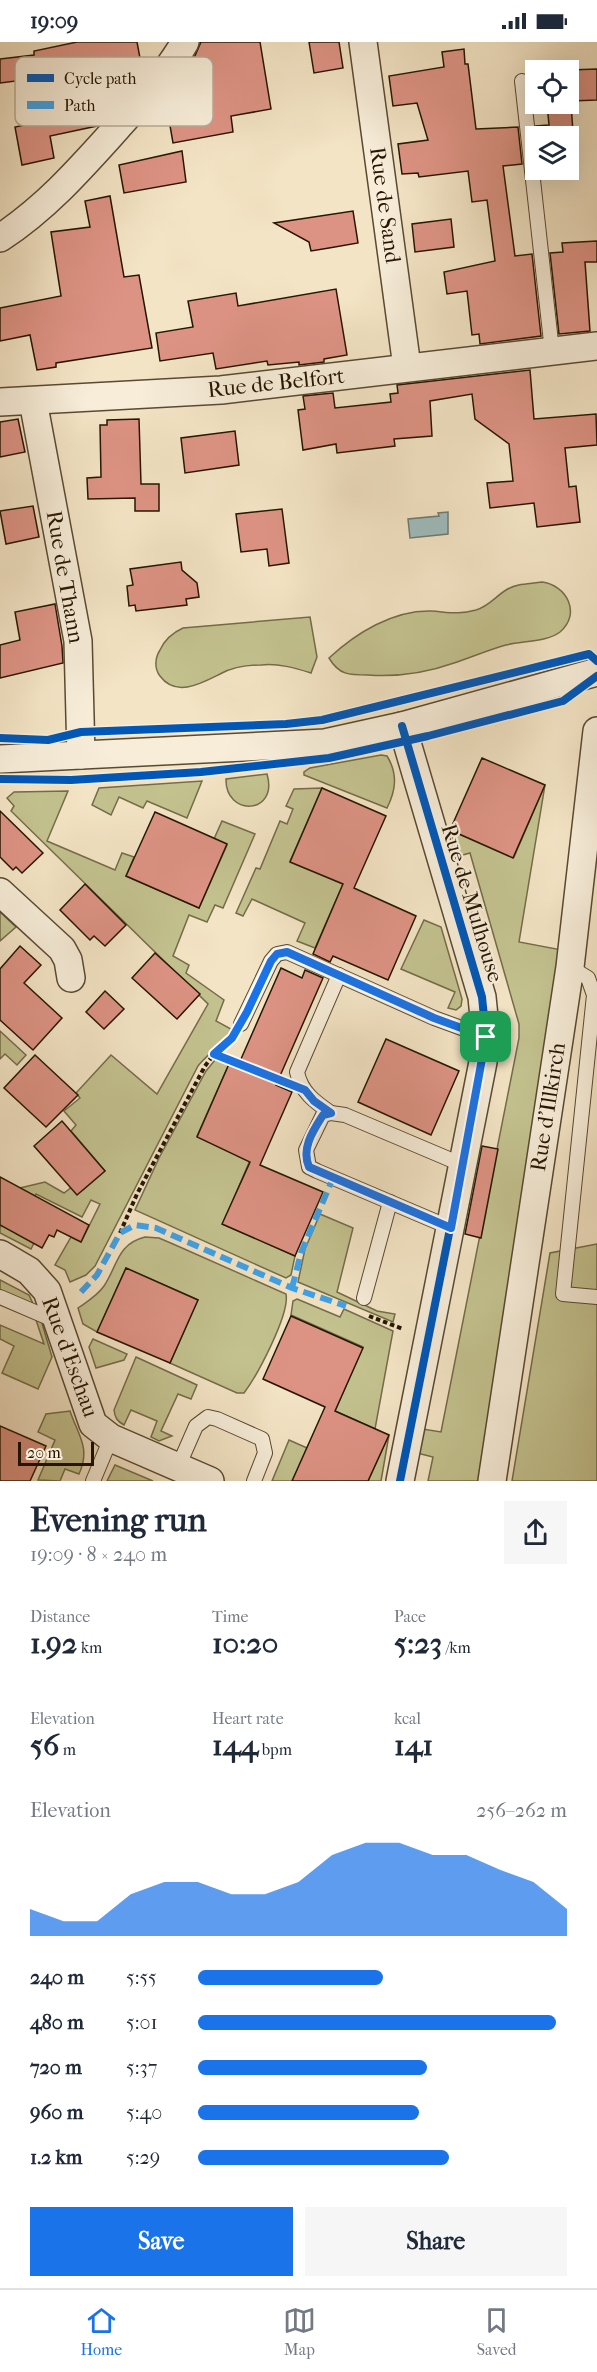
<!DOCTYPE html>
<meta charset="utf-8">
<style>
:root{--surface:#fff;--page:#f6f6f7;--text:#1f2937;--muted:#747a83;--line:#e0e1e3;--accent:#1a73e8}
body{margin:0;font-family:"IM FELL French Canon",serif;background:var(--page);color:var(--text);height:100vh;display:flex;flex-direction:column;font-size:22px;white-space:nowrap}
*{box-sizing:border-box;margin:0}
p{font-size:20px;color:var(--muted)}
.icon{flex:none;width:33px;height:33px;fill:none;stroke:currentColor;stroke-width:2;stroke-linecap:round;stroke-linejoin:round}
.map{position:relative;height:1439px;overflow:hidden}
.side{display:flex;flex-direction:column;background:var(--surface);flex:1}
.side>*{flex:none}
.tools{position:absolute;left:525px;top:18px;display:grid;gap:12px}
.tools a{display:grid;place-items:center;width:54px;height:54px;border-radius:0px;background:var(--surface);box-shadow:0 6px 24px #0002;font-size:30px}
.scale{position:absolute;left:18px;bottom:15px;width:76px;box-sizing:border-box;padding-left:6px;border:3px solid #261601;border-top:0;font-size:16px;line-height:21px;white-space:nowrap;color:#261601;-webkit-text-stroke:4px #f7edd9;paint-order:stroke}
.pin{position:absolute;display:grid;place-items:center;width:51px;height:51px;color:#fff;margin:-26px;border-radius:12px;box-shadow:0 3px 9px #0006}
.round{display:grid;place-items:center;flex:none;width:63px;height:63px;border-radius:0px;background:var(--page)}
.headline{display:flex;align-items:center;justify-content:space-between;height:102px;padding:0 30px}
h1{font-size:33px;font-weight:800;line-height:45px}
.stats{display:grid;grid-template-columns:repeat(3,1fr);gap:9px;height:102px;padding:6px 30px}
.stats div{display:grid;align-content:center}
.stats b{font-size:30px;font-weight:800}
.stats small{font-size:16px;font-weight:400}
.stats p{font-size:16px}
.chart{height:168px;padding:12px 30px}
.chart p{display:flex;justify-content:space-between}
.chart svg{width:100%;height:108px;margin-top:6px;fill:var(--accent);opacity:.7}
.cta{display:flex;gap:12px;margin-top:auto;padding:12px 30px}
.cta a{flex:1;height:69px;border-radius:0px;background:var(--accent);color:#fff;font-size:24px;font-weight:800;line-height:69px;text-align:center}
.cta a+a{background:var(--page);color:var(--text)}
ul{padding:0 30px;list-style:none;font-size:20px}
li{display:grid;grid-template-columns:96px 72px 1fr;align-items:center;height:45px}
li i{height:15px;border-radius:8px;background:var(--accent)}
.status{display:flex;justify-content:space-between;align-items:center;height:42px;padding:0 30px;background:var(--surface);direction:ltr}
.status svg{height:16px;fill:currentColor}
.menu{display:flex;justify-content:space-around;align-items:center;height:84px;border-top:2px solid var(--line);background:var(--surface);font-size:16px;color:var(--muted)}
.menu a{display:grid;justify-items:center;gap:3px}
.menu .on{color:var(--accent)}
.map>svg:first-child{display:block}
.green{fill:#c3c28f;stroke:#746c48;stroke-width:1.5}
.water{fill:#9fbcbe;stroke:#6f7a72;stroke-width:1.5}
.building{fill:#dd9384;stroke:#261601;stroke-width:1.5}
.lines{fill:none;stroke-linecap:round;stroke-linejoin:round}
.service-casing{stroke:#594a32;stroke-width:16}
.minor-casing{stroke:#594a32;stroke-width:30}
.path{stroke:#261601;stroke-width:4;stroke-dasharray:4.5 3;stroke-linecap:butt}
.service{stroke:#f7edd9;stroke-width:14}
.minor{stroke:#f7edd9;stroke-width:27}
.quiet{stroke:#3ea2e9;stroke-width:6;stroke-dasharray:12 6;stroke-linecap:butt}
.cycleway-casing{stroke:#f7edd9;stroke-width:11}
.cycleway{stroke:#0057b8;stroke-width:8}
.route-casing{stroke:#fff;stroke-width:12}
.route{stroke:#1a73e8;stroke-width:8}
.labels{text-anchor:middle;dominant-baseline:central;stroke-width:4.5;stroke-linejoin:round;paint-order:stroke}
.street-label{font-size:22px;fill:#261601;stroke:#f7edd9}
.key{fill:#f7edd9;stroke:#b8ac98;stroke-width:1.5}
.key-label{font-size:16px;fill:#261601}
</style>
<div class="status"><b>19:09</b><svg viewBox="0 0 49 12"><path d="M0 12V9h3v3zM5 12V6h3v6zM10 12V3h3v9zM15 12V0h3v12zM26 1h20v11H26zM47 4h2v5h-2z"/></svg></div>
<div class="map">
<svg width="597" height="1439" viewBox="0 0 597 1439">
<rect width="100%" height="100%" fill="#f3e4c5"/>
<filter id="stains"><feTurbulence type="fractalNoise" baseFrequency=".00333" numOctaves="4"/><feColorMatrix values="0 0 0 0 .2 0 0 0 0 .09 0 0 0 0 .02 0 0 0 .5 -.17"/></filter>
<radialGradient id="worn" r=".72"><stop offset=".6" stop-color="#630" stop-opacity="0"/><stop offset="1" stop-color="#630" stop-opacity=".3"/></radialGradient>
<!-- green -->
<g class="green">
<path d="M 542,540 C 566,543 582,571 560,590 C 547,600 522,599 506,603 C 488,608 472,615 454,621 C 426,631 397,635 368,633 C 349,633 339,633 329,616 C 356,591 393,568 431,569 C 448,570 458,573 476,568 C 489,564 495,555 506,548 C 517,541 530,542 542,540 Z"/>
<path d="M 310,575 L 317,615 L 311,631 C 295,626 278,621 261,623 C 247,623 231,626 220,632 C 202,641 176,656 160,634 C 154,626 155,616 160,608 C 165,597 172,591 183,586 Z"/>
<path d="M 381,713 L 387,714 C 398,732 396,748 387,766 L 304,733 L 304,730 L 310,726 Z"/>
<path d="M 267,732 C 279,773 225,775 226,737 Z"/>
<polygon points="202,739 187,776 147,759 143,766 119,755 111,773 92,763 99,746"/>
<polygon points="545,743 519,900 562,908 483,1439 428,1439 433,1415 417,1411 423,1387 441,1390 519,996 519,982 470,811 459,814 450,788 514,815"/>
<polygon points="322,746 290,819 343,842 315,906 297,899 305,881 252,857 243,874 236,871 256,826 260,827 280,779 287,782 293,767 286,764 294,747"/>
<path d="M 68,749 L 47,799 L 115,828 L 122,811 L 134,815 L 126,834 L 199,866 L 227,803 L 214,797 L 222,779 L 255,792 L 223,866 L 215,863 L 207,880 L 189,873 L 173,914 L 189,923 L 186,931 L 224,958 L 216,979 L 231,987 C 224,1003 209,1010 198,1024 L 95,1224 L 86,1233 L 70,1240 L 65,1228 L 55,1223 L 71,1195 L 81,1200 L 100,1162 L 91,1158 L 82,1175 L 36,1152 L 15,1191 L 34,1201 L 31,1207 L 0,1191 L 0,1186 L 20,1146 L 45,1140 L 64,1151 L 77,1141 L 83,1148 L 105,1129 L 71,1089 L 76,1083 L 64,1069 L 80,1056 L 76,1051 L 111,1013 L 157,1052 L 208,962 L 11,769 L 14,764 L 7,756 L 14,750 Z"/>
<polygon points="0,870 16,885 0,899"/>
<polygon points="424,878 441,885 462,957 461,964 456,968 448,966 455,950 401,927"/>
<polygon points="0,989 26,1013 17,1023 5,1012 0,1017"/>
<polygon points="215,1018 229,1022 197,1094 250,1118 223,1182 295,1214 291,1233 286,1236 135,1168 159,1116 206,1029"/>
<polygon points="320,1172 353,1186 337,1250 377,1269 395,1272 393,1280 298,1240 305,1207"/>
<path d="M 145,1195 L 159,1196 L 173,1202 L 286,1252 C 290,1272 257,1334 244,1351 L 237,1351 L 170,1321 L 198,1258 L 126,1226 L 97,1290 L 83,1282 L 78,1266 C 88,1259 97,1254 104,1244 C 118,1223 117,1202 145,1195 Z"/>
<polygon points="597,1202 597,1439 512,1439 550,1211"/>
<polygon points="0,1238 29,1253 35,1266 0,1249"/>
<polygon points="297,1257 340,1275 344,1267 393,1289 375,1387 335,1369 363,1305 291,1273 293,1259"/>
<polygon points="36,1278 41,1278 52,1315 38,1347 2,1331 14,1304 0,1297 0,1283 44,1302"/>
<polygon points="93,1297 127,1312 124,1318 96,1326 89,1305"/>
<path d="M 136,1315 L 197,1343 L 191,1357 L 178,1352 L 161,1389 L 172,1394 L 159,1399 L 151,1395 L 157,1379 L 131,1368 L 124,1383 C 117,1379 115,1376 114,1368 Z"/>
<path d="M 70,1369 C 78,1393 91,1406 79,1432 L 65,1427 L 60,1439 L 38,1438 L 55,1398 L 38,1390 L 46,1372 Z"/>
<polygon points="389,1393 381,1439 368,1439"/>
<polygon points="289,1398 307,1406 297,1439 272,1439"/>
<polygon points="115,1423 153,1439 107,1439"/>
</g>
<!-- water -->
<polygon class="water" points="448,470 448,492 410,496 408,477 439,474 438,471"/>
<!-- building -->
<g class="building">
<polygon points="77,0 137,0 143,32 94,43 101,80 97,84 50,94 54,116 22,123 15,85 30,82 23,38 0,41 0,17 34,13 34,9"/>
<polygon points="201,0 260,0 271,67 231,74 233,90 173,101 165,55 170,49 201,43 194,16"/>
<polygon points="309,0 339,0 343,26 314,31"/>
<polygon points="464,7 465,22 468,22 476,87 518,85 522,122 503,124 515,214 532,212 541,294 480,302 479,292 472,293 467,249 447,252 444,230 495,219 487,158 472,160 468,129 419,135 418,131 402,132 398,102 428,98 417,61 393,64 389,34 444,25 442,10"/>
<polygon points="597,27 597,58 571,59 570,28"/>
<polygon points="547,62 571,62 576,132 553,134 552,128 568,128 568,94 537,94 536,84 549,83"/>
<polygon points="182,109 186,140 124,151 119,123"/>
<polygon points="110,154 124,235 139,233 152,306 56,321 56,325 37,328 30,293 0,299 0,266 61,254 51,190 90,185 85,159"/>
<polygon points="353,169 358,201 329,206 311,209 309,200 274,181"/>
<polygon points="451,177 454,205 415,210 412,182"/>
<polygon points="597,199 597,220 585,220 590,289 559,292 550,211 563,210 562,201"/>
<polygon points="336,247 347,313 324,317 324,320 299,323 299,320 268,323 267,319 216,327 213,311 160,319 156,291 193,285 188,259 236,251 238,264"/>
<polygon points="530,328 534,377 596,372 597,403 565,406 569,445 576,444 580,480 537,485 534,461 490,466 487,441 513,439 509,402 475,377 472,352 430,359 432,394 394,397 395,404 337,411 336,402 303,408 298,368 305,367 303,354 333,351 335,366 391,360 390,352 398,351 397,343"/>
<polygon points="18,377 25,410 0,415 0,380"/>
<polygon points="139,377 141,442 159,442 159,469 135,469 135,456 88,457 87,436 101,435 100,383 107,383 107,378"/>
<polygon points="235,389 239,423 185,431 181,396"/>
<polygon points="33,464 39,495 6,502 0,469"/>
<polygon points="282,467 289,521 269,524 267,507 241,510 236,472"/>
<polygon points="181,520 182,528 197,541 199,555 186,557 187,563 136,569 135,563 129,564 127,544 133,543 130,527"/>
<polygon points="55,562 62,604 63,621 0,636 0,603 20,598 15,570"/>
<polygon points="482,716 545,743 513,816 450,788"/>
<polygon points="322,746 386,774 354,846 416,874 388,938 333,914 330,920 313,912 343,842 290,820"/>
<polygon points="0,769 43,811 22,831 16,825 13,828 0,815"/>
<polygon points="155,770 227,802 199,866 126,834"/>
<polygon points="85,842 126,883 105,904 94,894 90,898 60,868"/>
<polygon points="20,904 41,923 24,941 62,976 33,1008 0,978 0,927"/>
<polygon points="155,911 200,952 177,977 132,936"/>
<polygon points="281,926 302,936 305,928 323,936 276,1043 292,1050 260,1123 323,1150 295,1214 222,1182 250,1120 197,1095 229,1022 237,1026"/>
<polygon points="105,949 124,967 104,987 86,970"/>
<polygon points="386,997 459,1029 431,1093 358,1060"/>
<polygon points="35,1013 78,1053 46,1085 4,1046"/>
<polygon points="62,1079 105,1129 77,1153 34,1104"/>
<polygon points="482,1104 498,1107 481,1196 465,1192"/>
<polygon points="0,1135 89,1183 81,1200 57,1188 54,1195 49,1193 42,1206 0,1183"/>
<polygon points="126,1226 198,1258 170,1321 97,1290"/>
<polygon points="291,1274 363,1306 335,1369 389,1393 368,1439 292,1439 325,1365 263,1337"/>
<polygon points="0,1384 46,1404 30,1439 0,1439"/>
</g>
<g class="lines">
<!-- service casing -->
<g class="service-casing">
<g id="service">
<polyline points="522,39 552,309"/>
<polyline points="570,925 588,936 594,953 563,1252 597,1255"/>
<polyline points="241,982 271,919 277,912 287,910 434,976 486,995"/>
<path d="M 331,1071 C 315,1060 301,1050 297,1030 L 339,933"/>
<polyline points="451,1186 317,1129 309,1125 306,1108 323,1073 331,1071 345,1073 463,1123"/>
<polyline points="0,1255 56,1279"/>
<polyline points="364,1256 390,1160"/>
<polyline points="178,1425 196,1384 208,1375 217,1377 262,1397 265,1411 254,1439"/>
<polyline points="93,1439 111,1396"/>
</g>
</g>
<!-- minor casing -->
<g class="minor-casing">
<g id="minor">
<polyline points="363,0 407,325"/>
<path d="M 0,196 C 46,166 80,127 117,86 C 142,58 166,33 185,0"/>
<polyline points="33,359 78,599 81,713"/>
<polyline points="0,360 221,348 597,304"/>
<polyline points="0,717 325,701 402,684 597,630"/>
<polyline points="0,850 62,907 68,918 71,936"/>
<polyline points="0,1212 29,1229 47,1249 93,1382 111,1396 210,1439"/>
<polyline points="400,1439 483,1020 486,995 482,955 402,684"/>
<polyline points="492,1439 570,925 597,689"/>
</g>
</g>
<!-- path -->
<g class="path">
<polyline points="215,1012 280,1040"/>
<polyline points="120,1191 137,1152 205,1024 214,1012 231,998"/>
<polyline points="369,1274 403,1287"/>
</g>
<!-- service -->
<use href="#service" class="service"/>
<!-- minor -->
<use href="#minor" class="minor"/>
<!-- quiet -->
<g class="quiet">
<polyline points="292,1246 301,1211 333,1136"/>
<polyline points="81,1250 97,1233 120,1191 135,1183 156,1186 292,1246 346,1264"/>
</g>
<!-- cycleway casing -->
<g class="cycleway-casing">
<g id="cycleway">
<polyline points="0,696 48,698 81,690 286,682 322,678 589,612 597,619"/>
<polyline points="0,737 71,738 201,730 329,716 428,694 563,659 597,634"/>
<polyline points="400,1439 483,1020 486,995 482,955 402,684"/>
</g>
</g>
<!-- cycleway -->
<use href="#cycleway" class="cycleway"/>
</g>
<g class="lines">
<!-- route casing -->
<g class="route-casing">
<path id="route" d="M 287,910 L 434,976 L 486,995 L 451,1186 L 309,1125 C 301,1106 313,1089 323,1073 L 331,1071 L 314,1059 L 305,1048 L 214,1012 L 232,996 L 247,970 L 271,919 L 277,912 Z"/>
</g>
<!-- route -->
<use href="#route" class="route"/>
</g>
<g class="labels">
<!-- street labels -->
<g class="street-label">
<text transform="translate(385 163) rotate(82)">Rue de Sand</text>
<text transform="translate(276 341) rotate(-6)">Rue de Belfort</text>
<text transform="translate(65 535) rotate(80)">Rue de Thann</text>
<text transform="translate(472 861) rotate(73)">Rue de Mulhouse</text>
<text transform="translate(548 1065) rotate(-81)">Rue d'Illkirch</text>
<text transform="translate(70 1315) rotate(70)">Rue d'Eschau</text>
</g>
</g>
<!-- legend -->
<rect x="15" y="15" width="198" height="69" rx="9" class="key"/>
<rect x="27" y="32" width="27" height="8" fill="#0057b8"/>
<rect x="27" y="59" width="27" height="8" fill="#3ea2e9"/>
<g class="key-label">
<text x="64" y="42">Cycle path</text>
<text x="64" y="69">Path</text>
</g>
<rect width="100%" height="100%" filter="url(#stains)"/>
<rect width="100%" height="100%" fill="url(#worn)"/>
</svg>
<div class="tools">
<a><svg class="icon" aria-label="locate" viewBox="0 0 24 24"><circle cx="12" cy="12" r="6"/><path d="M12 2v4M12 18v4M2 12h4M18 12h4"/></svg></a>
<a><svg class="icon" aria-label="layers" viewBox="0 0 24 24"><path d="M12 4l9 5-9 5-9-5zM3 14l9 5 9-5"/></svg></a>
</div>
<div class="scale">20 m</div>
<div class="pin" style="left:486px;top:995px;background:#1e9e55"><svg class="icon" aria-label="arrive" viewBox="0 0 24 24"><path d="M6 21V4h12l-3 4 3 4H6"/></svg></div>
</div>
<section class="side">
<div class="headline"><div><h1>Evening run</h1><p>19:09 · 8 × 240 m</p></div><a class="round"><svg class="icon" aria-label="share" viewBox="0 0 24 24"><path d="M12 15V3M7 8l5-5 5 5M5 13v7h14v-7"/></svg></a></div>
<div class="stats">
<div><p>Distance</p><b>1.92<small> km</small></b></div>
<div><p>Time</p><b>10:20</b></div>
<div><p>Pace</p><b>5:23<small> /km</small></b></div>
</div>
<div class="stats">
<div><p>Elevation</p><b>56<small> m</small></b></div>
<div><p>Heart rate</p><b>144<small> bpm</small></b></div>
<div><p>kcal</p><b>141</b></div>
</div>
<div class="chart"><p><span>Elevation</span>256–262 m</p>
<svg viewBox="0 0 160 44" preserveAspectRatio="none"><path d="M0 44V33L10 38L20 38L30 27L40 22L50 22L60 27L70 27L80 22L90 11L100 6L110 6L120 11L130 11L140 17L150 22L160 33V44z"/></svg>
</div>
<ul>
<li><b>240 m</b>5:55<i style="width:50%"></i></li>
<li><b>480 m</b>5:01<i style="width:97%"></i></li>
<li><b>720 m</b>5:37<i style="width:62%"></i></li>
<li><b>960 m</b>5:40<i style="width:60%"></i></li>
<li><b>1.2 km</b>5:29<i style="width:68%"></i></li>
</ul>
<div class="cta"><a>Save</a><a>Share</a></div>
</section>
<nav class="menu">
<a class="on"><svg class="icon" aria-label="home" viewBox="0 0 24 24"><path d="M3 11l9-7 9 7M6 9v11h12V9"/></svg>Home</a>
<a><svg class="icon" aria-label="map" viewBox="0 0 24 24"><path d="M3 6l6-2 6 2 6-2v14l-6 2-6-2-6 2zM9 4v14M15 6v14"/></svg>Map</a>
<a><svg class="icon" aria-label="saved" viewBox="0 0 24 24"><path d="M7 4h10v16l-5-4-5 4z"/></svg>Saved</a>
</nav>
